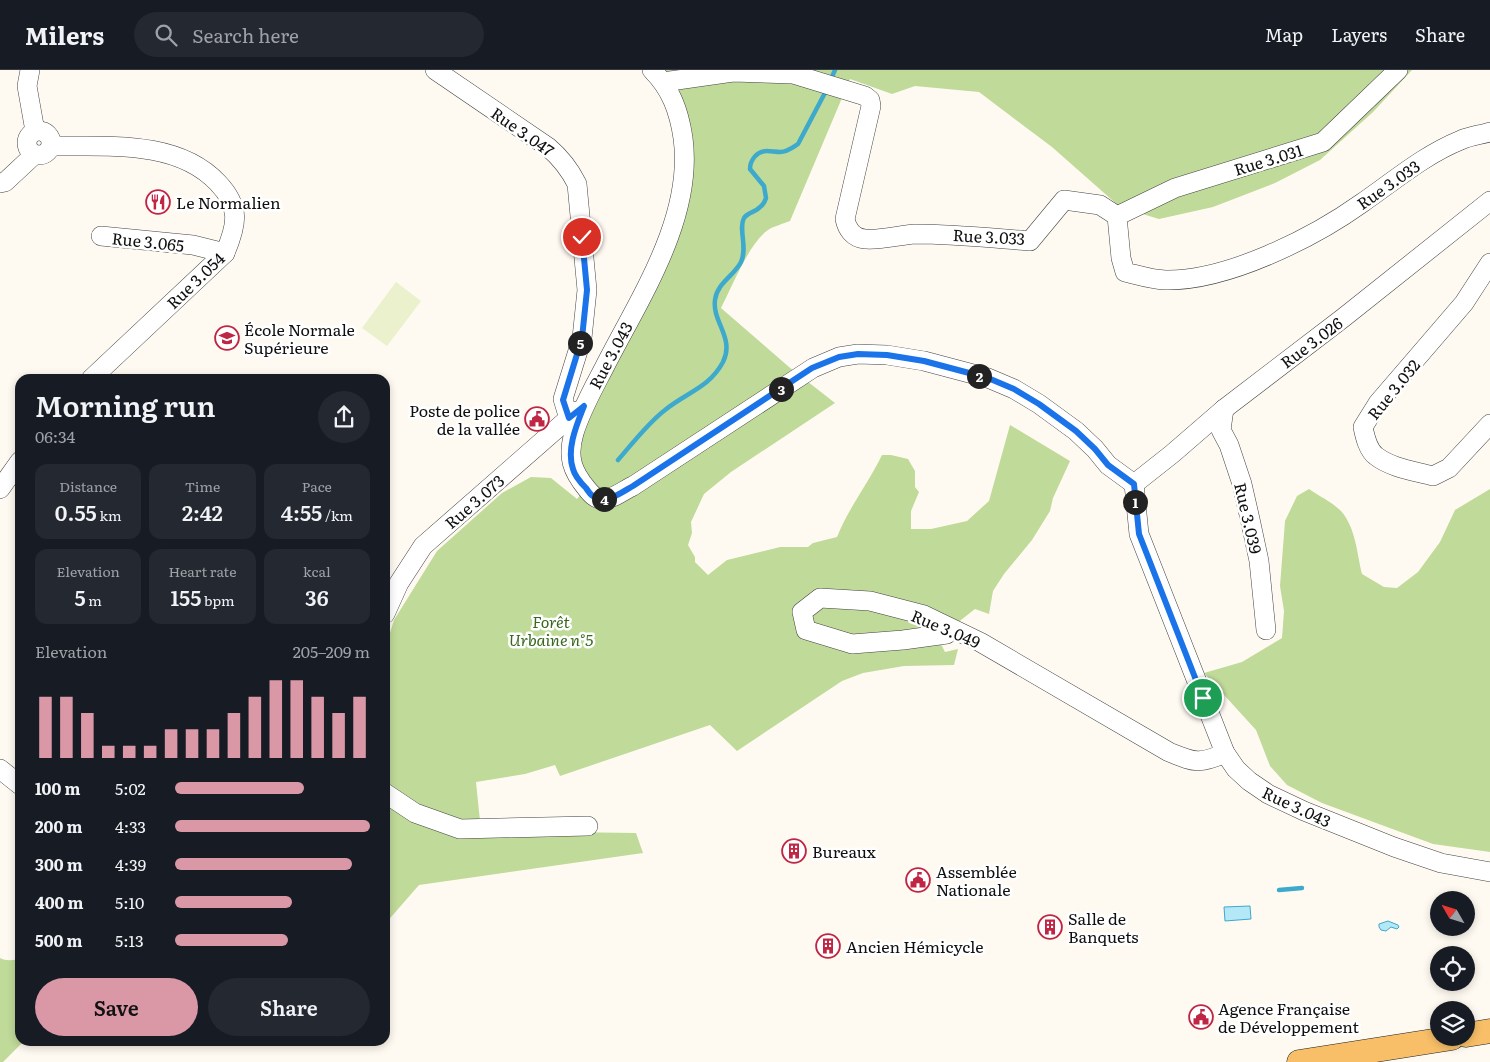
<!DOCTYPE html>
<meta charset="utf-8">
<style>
:root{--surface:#171b24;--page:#242831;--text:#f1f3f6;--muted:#9ea1a6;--line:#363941;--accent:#da97a6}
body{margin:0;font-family:Literata,serif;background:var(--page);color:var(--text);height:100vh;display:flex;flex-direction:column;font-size:19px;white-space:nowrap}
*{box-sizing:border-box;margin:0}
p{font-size:16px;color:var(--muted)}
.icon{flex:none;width:28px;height:28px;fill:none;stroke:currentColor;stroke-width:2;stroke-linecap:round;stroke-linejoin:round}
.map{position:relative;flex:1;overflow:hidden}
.details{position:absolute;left:15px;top:304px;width:375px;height:672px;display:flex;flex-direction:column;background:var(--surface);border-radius:15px;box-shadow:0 2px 8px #0003}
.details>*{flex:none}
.needle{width:32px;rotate:309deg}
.controls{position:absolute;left:1430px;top:821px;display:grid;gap:10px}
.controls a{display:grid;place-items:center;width:45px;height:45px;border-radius:50%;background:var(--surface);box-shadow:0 2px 8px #0003;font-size:25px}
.pin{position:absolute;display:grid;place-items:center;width:42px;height:42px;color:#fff;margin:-21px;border:2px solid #fff;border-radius:50%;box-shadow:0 1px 5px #0007}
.km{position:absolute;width:25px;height:25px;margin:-12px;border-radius:50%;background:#222;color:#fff;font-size:14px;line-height:25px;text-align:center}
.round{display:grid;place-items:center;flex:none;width:52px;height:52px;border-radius:26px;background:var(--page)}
.summary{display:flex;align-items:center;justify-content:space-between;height:85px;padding:0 20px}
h1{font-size:28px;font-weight:600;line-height:38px}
.figures{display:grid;grid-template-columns:repeat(3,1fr);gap:8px;height:85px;padding:5px 20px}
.figures div{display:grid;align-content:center;border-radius:12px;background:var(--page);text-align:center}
.figures b{font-size:21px;font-weight:600}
.figures small{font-size:14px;font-weight:400}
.figures p{font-size:14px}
.chart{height:140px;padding:10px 20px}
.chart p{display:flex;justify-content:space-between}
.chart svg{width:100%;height:90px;margin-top:5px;stroke:var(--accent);stroke-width:6}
.cta{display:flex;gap:10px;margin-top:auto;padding:10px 20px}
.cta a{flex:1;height:58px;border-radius:30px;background:var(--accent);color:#111;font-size:20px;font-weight:600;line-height:58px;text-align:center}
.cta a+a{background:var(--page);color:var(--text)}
ul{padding:0 20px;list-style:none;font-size:16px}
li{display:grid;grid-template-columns:80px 60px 1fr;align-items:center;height:38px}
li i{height:12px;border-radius:6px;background:var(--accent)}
header{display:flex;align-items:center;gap:30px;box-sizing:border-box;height:70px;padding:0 25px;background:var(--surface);border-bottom:1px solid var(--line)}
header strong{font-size:24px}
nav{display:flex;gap:28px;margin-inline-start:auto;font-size:18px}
.search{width:350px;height:45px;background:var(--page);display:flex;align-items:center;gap:12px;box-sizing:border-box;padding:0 18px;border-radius:28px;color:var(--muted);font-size:19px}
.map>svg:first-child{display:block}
.forest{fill:#c0da99}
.pitch{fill:#eaf1cc}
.water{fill:#b5e8f6;stroke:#3ca9cd}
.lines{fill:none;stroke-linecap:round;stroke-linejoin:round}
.stream{stroke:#3ca9cd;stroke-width:4.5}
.minor-casing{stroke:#424242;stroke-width:20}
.major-casing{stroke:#202020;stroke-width:25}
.minor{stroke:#fff;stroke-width:19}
.major{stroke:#f8bf68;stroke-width:24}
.route-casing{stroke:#fff;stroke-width:10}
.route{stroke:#1a73e8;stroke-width:6}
.labels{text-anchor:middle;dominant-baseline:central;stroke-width:5;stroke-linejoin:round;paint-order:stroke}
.street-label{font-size:16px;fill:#0f0f0f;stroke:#fff}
.poi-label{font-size:16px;fill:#0f0f0f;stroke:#fff;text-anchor:start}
.park-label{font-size:16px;font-style:italic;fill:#38671e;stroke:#fff}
</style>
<header>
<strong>Milers</strong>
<div class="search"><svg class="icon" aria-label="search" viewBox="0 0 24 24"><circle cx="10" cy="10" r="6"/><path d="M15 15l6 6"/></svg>Search here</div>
<nav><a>Map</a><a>Layers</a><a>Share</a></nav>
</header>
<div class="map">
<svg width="1490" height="992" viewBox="0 0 1490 992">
<rect width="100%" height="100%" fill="#fffaf1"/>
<!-- forest -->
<g class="forest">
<path d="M 650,0 L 1412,0 L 1373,42 L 1320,90 L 1275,113 L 1213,137 L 1159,149 L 1120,137 L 1052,77 L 979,22 L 915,16 L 892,24 L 850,9 L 790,151 C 783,154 774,156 768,160 C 749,173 732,217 721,238 L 789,297 L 835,333 L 731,402 L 704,424 L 691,452 L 692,463 L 688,475 L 695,487 L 695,492 L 708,505 L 727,490 L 780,477 L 808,477 L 813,473 L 837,467 C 849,437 868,414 882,385 L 891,385 L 908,389 L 915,401 L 915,417 L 919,422 L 911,441 L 911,459 L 931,459 L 967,451 L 989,431 L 1010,355 L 1070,391 L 1053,428 L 1050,441 L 1032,470 L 1004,504 L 993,521 L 989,544 L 975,539 L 938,568 L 945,582 L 958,579 L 954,595 L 904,596 L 863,603 L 842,611 L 737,681 L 710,655 L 560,706 L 555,695 L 525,704 L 476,712 L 481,761 L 636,763 L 643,783 L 419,815 L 385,854 L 385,579 L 394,550 L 437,481 L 502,423 L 531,407 L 551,408 L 577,429 L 586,418 L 573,378 L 672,155 L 680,55 Z"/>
<path d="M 1309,419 C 1319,426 1332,432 1341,441 C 1356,458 1357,484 1362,504 L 1384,517 L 1397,518 L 1418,502 L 1440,472 L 1455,440 L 1490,419 L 1490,782 L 1433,774 L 1322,733 L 1287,715 L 1270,696 L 1256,660 L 1204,603 L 1242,592 L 1282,568 L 1284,541 L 1280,516 L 1285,451 L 1297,426 Z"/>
<path d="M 0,888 C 5,891 15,891 20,888 L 20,971 L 24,971 L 3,992 L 0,992 Z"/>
</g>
<!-- pitch -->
<polygon class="pitch" points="396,212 421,231 387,276 362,258"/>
<!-- water -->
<g class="water">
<polygon points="1250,836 1251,849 1225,851 1224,837"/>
<polygon points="1388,851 1398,855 1399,857 1397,859 1391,857 1386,861 1381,860 1379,857 1379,854"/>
</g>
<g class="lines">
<!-- stream -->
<g class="stream">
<polyline points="830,11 835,0"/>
<path d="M 618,390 C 633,373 647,354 665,340 C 687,322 709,318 723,292 C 735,268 712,252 715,230 C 717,213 734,206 741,192 C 748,177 738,159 744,148 C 748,142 756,142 760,137 C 763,135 765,131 766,128 L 764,116 L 750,99 C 750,90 757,81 767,81 C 771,81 776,82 780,82 C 787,82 792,78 798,74 L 827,19"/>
<polyline points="1279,820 1302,818"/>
</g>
<!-- minor casing -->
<g class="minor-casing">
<g id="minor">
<polyline points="30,0 27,16 35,61"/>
<path d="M 435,0 L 548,77 C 561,88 569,98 577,114 L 587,220 L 582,268 L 563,329 L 569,349"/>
<path d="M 652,0 C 671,19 679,41 683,68 C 694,148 639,229 604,298 C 593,319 581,340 574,363 C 567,387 572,401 587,419 C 591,424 595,429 602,429 C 612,430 624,420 633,416 L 813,298 L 839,287 L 858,284 L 887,285 L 924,291 L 988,308 L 1014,319 L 1039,334 L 1076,361 L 1095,379 L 1108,395 L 1134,414 L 1139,464 L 1225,683 L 1236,699 L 1249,711 L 1268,724 L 1304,741 L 1394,777 L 1441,793 L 1490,802"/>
<path d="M 663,12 L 733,2 L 793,4 L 865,26 L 870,30 L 871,36 L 845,149 C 847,159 853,168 865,169 C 876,171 901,165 915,164 C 953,164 991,168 1030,171 L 1064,130 L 1100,135 L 1117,146 L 1121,188 L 1125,202 C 1138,205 1153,210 1166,210 C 1227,211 1313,168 1362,133 C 1394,111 1424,85 1461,70 C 1470,66 1480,65 1490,62"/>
<circle cx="39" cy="73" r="12"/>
<path d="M 51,76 C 106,77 177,69 218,113 C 241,137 237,155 225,183 L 91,309"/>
<polyline points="0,113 5,112 34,85"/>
<polyline points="1117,146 1175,118 1323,72 1398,0"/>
<polyline points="101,166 193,175 225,183"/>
<path d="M 1490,193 L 1464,233 L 1378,333 L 1363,357 C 1365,367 1368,380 1376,386 C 1391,398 1415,401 1433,406 L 1449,398 L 1490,354"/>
<polyline points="1224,339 1221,360 1229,375 1242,414 1250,449 1259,491 1266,560"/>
<polyline points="1134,414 1172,384 1224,339 1343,248 1490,131"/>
<polyline points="0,419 20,391"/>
<polyline points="385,544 399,513 423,476 577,341"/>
<path d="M 947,564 L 903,570 L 852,574 L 806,560 L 802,542 L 820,528 L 870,531 L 924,545 L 980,572 L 1169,682 C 1194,692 1199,695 1225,683"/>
<polyline points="0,699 20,715"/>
<polyline points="385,723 415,743 460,759 588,756"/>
</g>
</g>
<!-- major casing -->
<g class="major-casing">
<g id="major">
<polyline points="1466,965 1490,961"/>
<polyline points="1299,992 1452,968"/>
</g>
</g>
<!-- minor -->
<use href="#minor" class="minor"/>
<!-- major -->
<use href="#major" class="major"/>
</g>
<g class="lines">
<!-- route casing -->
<g class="route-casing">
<path id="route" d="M 582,167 L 587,220 L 582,268 L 563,330 L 569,348 L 584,336 C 577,354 566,379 573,399 C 575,407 581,413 586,418 C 590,424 593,428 601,429 C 612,430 624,421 633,416 L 812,298 L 839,287 L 858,284 L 887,285 L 924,291 L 988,308 L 1014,319 L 1039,334 L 1076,361 L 1095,379 L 1108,395 L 1134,414 L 1139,464 L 1203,628"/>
</g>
<!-- route -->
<use href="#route" class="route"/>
</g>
<!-- icons -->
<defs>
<g id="restaurant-ring" transform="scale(1.25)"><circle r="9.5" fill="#fff" stroke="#bf2644" stroke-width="1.5"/><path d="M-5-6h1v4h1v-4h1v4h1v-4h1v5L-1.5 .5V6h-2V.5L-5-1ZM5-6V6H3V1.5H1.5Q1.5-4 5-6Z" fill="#bf2644"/></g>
<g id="university-ring" transform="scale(1.25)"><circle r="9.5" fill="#fff" stroke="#bf2644" stroke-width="1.5"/><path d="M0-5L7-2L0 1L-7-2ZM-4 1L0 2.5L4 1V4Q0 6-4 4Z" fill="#bf2644"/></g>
<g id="civic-ring" transform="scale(1.25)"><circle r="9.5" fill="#fff" stroke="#bf2644" stroke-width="1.5"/><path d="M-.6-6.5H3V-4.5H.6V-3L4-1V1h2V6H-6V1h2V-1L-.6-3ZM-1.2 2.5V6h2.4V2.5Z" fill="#bf2644"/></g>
<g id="building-ring" transform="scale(1.25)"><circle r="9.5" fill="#fff" stroke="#bf2644" stroke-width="1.5"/><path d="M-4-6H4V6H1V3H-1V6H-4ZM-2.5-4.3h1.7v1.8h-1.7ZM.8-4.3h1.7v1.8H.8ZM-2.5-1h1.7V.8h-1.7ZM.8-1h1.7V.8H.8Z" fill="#bf2644"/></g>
</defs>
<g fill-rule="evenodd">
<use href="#restaurant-ring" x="158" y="132"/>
<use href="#university-ring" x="227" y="268"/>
<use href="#civic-ring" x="537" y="349"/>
<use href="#building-ring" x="794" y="781"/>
<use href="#civic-ring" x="918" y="810"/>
<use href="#building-ring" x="1050" y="857"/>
<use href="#building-ring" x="828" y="876"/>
<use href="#civic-ring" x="1201" y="947"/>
</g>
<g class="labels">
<!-- street labels -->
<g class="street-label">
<text transform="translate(523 61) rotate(35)">Rue 3.047</text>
<text transform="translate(1268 89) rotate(-17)">Rue 3.031</text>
<text transform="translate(1388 114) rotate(-35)">Rue 3.033</text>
<text transform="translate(989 166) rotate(3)">Rue 3.033</text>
<text transform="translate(148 171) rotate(6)">Rue 3.065</text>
<text transform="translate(195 210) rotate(-44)">Rue 3.054</text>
<text transform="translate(1311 272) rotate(-37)">Rue 3.026</text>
<text transform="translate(610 285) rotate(-62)">Rue 3.043</text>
<text transform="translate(1393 319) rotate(-51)">Rue 3.032</text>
<text transform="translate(474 431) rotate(-41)">Rue 3.073</text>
<text transform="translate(1249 448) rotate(77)">Rue 3.039</text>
<text transform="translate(946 558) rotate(23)">Rue 3.049</text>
<text transform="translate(1297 736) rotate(25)">Rue 3.043</text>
</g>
<!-- poi labels -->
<g class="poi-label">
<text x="176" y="132">Le Normalien</text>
<text x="244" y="259">École Normale<tspan x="244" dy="18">Supérieure</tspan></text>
<text x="520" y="340" text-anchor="end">Poste de police<tspan x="520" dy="18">de la vallée</tspan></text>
<text x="812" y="781">Bureaux</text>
<text x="936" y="801">Assemblée<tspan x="936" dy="18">Nationale</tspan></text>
<text x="1068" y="848">Salle de<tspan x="1068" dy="18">Banquets</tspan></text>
<text x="846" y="876">Ancien Hémicycle</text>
<text x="1218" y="938">Agence Française<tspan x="1218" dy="18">de Développement</tspan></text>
</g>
<!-- park labels -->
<g class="park-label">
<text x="551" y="551">Forêt<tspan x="551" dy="18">Urbaine n°5</tspan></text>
</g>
</g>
</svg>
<div class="controls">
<a><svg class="needle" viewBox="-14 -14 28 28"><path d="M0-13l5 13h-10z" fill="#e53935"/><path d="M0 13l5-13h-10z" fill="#9ea1a6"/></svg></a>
<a><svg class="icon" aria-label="locate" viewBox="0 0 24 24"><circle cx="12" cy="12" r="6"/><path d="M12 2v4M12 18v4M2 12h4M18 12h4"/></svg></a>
<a><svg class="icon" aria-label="layers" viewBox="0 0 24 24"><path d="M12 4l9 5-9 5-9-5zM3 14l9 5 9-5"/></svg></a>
</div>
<div class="pin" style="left:1203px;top:628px;background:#1e9e55"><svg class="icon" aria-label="arrive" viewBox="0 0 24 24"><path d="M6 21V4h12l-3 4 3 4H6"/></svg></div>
<div class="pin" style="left:582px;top:167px;background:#d93025"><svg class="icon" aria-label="check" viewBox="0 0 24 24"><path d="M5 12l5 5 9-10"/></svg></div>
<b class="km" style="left:1135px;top:432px">1</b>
<b class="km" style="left:979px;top:306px">2</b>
<b class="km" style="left:781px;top:319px">3</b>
<b class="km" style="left:604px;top:429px">4</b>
<b class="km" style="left:580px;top:273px">5</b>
<section class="details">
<div class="summary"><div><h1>Morning run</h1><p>06:34</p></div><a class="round"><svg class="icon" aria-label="share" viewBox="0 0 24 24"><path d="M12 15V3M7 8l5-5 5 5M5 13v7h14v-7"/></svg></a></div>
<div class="figures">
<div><p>Distance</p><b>0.55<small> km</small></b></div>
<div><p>Time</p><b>2:42</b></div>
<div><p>Pace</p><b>4:55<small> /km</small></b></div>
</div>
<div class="figures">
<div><p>Elevation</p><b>5<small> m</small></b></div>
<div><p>Heart rate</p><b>155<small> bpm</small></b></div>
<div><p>kcal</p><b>36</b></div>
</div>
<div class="chart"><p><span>Elevation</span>205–209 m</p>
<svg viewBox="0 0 160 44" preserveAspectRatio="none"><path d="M5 44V14M15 44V14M25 44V22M35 44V38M45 44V38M55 44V38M65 44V30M75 44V30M85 44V30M95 44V22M105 44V14M115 44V6M125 44V6M135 44V14M145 44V22M155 44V14"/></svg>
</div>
<ul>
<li><b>100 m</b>5:02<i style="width:66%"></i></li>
<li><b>200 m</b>4:33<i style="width:100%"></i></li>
<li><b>300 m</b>4:39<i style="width:91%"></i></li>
<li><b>400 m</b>5:10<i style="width:60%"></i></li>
<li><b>500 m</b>5:13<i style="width:58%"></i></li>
</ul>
<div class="cta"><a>Save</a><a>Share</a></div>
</section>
</div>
